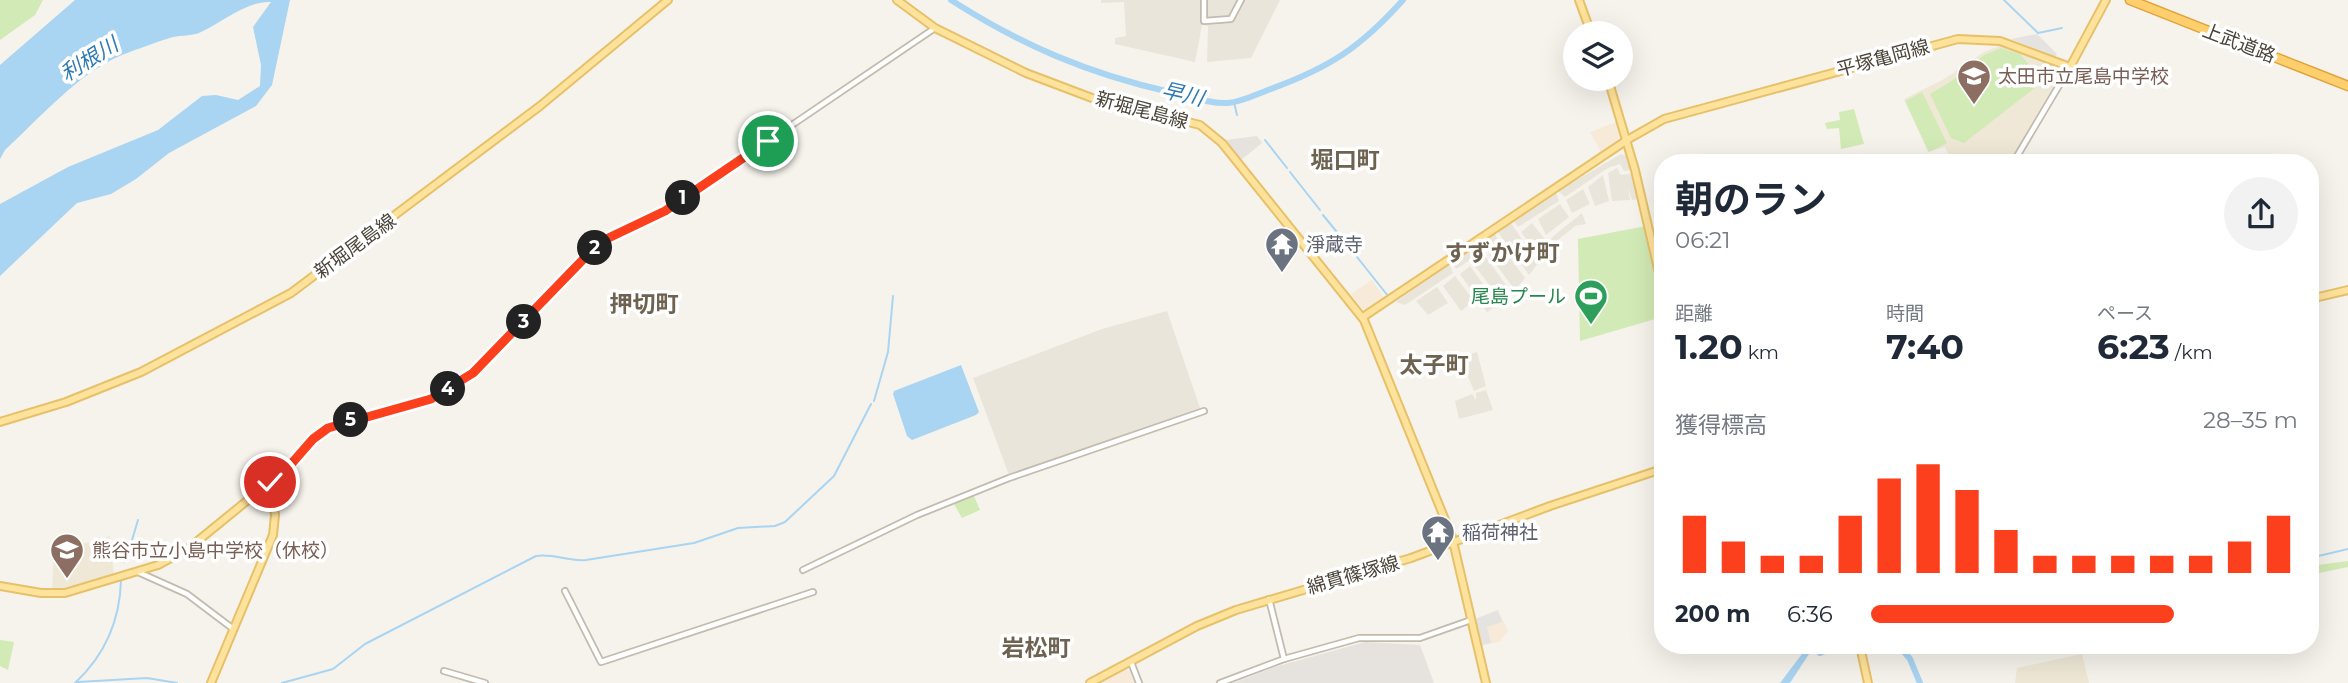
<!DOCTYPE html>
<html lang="ja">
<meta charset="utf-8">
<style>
:root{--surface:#fff;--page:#f2f2f3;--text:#1f2937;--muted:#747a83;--accent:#fc3f1d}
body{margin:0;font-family:Montserrat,"Noto Sans JP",sans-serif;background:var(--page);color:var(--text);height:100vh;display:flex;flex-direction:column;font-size:26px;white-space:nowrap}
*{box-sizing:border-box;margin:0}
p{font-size:23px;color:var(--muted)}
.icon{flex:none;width:38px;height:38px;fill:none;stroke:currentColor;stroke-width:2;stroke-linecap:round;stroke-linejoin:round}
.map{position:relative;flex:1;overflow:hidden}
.sheet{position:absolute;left:1654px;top:154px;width:665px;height:500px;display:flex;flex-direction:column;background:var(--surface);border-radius:28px;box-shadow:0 7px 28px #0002}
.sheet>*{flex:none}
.buttons{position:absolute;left:1563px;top:21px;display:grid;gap:14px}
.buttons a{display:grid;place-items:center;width:70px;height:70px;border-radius:50%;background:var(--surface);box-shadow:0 7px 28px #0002;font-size:35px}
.pin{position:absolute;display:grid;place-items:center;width:60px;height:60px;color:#fff;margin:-30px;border:4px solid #fff;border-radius:50%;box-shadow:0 2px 7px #0007}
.km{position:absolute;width:35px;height:35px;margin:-18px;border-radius:50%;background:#222;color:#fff;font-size:19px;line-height:35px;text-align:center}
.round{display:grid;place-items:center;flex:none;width:74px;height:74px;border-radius:37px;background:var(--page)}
.headline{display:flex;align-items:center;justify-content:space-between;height:119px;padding:0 21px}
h1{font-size:38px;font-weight:700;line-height:52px}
.figures{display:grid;grid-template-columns:repeat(3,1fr);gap:10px;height:119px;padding:7px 21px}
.figures div{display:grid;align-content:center}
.figures b{font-size:35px;font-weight:700}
.figures small{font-size:19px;font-weight:400}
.figures p{font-size:19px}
.chart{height:196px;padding:14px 21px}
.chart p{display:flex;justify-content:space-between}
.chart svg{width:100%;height:126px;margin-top:7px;stroke:var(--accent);stroke-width:6}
ul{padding:0 21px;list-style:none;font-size:23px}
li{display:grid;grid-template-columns:112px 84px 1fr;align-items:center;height:52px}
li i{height:18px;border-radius:9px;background:var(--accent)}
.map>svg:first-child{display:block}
.residential{fill:#eae5da}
.commercial{fill:#f7ead8}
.industrial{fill:#e6e2dd}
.education{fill:#efe8d6}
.green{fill:#d2eab5}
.parking{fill:#e5e3e0}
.water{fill:#a9d4f2}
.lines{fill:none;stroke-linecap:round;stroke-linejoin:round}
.stream{stroke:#a9d4f2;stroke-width:2}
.river{stroke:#a9d4f2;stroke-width:6}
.minor-casing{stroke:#c2bbae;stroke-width:8}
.major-casing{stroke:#e6c16a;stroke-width:10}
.highway-casing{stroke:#e0a43c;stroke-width:11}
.minor{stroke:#fff;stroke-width:4.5}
.major{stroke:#ffe39c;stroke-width:6}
.highway{stroke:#ffcf6e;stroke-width:8}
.route-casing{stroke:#fff;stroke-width:14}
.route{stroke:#fc3f1d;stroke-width:9}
.labels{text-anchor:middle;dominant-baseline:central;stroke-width:7;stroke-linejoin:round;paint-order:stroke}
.street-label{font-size:19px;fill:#4b4439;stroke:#fff}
.education-label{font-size:19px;fill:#785e54;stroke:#fff;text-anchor:start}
.worship-label{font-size:19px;fill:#5b616d;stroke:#fff;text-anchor:start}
.leisure-label{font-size:19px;fill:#27864d;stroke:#fff;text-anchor:end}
.water-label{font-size:21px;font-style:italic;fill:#2e7ab2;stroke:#fff}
.quarter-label{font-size:23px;font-weight:bold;fill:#6e6250;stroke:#fff}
</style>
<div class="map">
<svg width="2348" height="683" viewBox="0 0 2348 683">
<rect width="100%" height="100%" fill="#f6f3ec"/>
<!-- residential -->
<g class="residential">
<polygon points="1101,0 1280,0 1251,58 1207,62 1208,26 1202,25 1195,62 1115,44 1115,38 1126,36 1124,2 1101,3"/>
<polygon points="1621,154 1628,156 1631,170 1624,171 1620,164 1608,168 1565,197 1558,191"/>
<polygon points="1617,168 1621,175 1634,173 1639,199 1632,200 1628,188 1630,200 1612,201 1608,173"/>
<polygon points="1603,175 1609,201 1595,206 1588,187"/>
<polygon points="1583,189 1590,204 1572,213 1566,200"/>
<polygon points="1556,193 1559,201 1518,227 1514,221"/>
<polygon points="1560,204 1569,217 1546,235 1538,219"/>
<polygon points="1582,213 1586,224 1575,226 1553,244 1551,238"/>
<polygon points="1511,223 1538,263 1529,275 1498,232"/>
<polygon points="1532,223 1551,247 1542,260 1521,232"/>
<polygon points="1495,234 1499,242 1456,269 1452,262"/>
<polygon points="1500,245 1525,278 1515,290 1489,255"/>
<polygon points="1485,256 1511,292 1503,303 1474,265"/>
<polygon points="1449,264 1453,273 1405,305 1396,302"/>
<polygon points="1470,266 1498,305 1487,312 1460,274"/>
<polygon points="1455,276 1474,301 1461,311 1443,286"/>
<polygon points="1437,287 1448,303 1428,315 1416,301"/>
<polygon points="1167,311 1200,408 1009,475 973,378 1102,329"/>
<polygon points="1477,352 1486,386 1474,391 1460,357"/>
<polygon points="1486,390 1493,410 1459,419 1455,401 1472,394 1476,400 1476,393"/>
</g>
<!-- commercial -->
<g class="commercial">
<polygon points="1618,121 1623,135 1601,152 1590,132"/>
<polygon points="1372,280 1384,298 1368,309 1362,308 1351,294"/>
<polygon points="1498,610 1508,631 1499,642 1479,646 1473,620"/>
<polygon points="1125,669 1130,671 1134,683 1100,683"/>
</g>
<!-- industrial -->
<g class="industrial">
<polygon points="1257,136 1262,143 1241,160 1226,140"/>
<polygon points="1365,642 1420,645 1434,683 1234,683 1275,667"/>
</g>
<!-- education -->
<g class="education">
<polygon points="1999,46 2060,68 2062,73 2009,163 1952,163 1945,147 1928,152 1904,99 1944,79 1984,52"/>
<polygon points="110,536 114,576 73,588 52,590 54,552"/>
<polygon points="2082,654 2089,683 2015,683 2017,668"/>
</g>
<!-- green -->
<g class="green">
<polygon points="0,0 43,0 35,15 0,40"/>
<polygon points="2001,48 2020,54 2041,78 2041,83 1964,143 1951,138 1930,94 1950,82 1984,55"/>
<polygon points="1922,92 1947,143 1929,152 1905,101"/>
<polygon points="1854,109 1864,144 1841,149 1839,128 1827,129 1825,123 1840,120 1839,112"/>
<polygon points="1646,226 1662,300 1662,317 1580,341 1578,239"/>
<polygon points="974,496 980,510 962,518 954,504"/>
<polygon points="2348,561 2348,567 2310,575 2310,566"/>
<polygon points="0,640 14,642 8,670 0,666"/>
</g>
<!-- parking -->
<g class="parking">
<polygon points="2037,34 2057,54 2055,57 2011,39"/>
<polygon points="1498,610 1502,622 1487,627 1491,643 1480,645 1475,619"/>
</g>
<!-- water -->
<g class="water">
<path d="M 75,0 L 290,0 L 272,85 L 256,106 L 169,153 L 136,179 L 111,194 L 77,203 L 0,276 L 0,204 L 68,167 L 158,130 L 202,96 L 216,95 L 238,100 L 260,86 L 261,65 L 253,27 L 271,2 C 248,0 221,23 199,33 C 191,36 182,35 173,37 C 156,42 138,49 122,55 C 77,74 40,118 5,150 L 0,159 L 0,65 Z"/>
<polygon points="961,365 979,412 976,415 912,440 907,436 893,394 894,391"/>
<polygon points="1808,646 1821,646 1818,651 1809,654 1790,683 1780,683"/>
</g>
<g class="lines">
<!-- stream -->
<g class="stream">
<polyline points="2004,0 2038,33 2062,28"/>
<polyline points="1234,102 1237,115"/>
<polyline points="1265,140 1287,168"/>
<polyline points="1945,155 1949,163"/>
<polyline points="1290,172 1320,210"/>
<polyline points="1323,215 1354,253"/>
<polyline points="1357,257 1388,296"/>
<polyline points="874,401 888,352 893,296"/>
<polyline points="132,540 138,520"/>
<polyline points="2310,558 2348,549"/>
<polyline points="124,562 130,544"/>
<polyline points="78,682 147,678 177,683"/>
<path d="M 75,683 C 105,655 120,621 121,580"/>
<path d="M 282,683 L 333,669 L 365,644 L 536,556 C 553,553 569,562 586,560 L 694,543 L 738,528 L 775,526 L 785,522 L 834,476 L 871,404"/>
</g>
<!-- river -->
<g class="river">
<path d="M 951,0 C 1021,45 1089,74 1170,92 C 1189,96 1209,104 1228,103 C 1241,102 1255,95 1268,90 C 1329,68 1360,48 1403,0"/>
<polyline points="1819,646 1820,653 1837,646"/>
<polyline points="1899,646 1910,659 1920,683"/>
</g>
<!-- minor casing -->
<g class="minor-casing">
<g id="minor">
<polyline points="1204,0 1204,21 1231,19 1241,0"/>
<polyline points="2013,163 2070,67"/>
<polyline points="270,482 292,463 313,439 328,428 431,399 473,374 600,242 665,211 935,28"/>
<polyline points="803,570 917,515 1009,478 1204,411"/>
<polyline points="138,572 187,594 232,628"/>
<polyline points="565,591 601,662 813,592"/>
<polyline points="1269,599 1284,659"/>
<polyline points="1131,662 1139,683"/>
<polyline points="444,671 485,683"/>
<polyline points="1220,683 1284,659 1359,638 1420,638 1471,620"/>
</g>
</g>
<!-- major casing -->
<g class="major-casing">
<g id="major">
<polyline points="897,0 935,28 1026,73 1092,98 1200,125 1222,143 1364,320 1452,537 1486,683"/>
<polyline points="1579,0 1591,33"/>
<polyline points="1608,79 1635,170 1662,286"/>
<polyline points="2310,299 2348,290"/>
<polyline points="1363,317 1627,140 1664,119 1958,39 2000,41 2070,67 2106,0"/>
<polyline points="0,422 66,402 141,372 291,293 540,106 668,0"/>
<polyline points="0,586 41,593 65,593 158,565 189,548 270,482"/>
<polyline points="1860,646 1868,683"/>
<polyline points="211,683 273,535 275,515 270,482"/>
<polyline points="1090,683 1197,626 1236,610 1411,558 1550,506 1662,469"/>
</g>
</g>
<!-- highway casing -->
<g class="highway-casing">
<polyline id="highway" points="2130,0 2348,86"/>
</g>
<!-- minor -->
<use href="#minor" class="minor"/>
<!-- major -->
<use href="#major" class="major"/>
<!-- highway -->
<use href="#highway" class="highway"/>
</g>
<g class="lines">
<!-- route casing -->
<g class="route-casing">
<polyline id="route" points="270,482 292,463 313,439 328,428 431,399 473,373 600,242 665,211 768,141"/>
</g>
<!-- route -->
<use href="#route" class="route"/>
</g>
<!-- icons -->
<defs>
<g id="school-pin" transform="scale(1.75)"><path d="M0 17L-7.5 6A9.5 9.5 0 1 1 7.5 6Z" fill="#8d6e63" stroke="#fff"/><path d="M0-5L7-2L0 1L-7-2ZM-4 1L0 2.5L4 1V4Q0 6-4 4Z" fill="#fff"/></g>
<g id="temple-pin" transform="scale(1.75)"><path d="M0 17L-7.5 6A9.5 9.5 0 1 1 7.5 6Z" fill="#6b7280" stroke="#fff"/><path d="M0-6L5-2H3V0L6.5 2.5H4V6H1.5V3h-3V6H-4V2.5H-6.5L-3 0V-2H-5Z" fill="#fff"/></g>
<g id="stadium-pin" transform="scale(1.75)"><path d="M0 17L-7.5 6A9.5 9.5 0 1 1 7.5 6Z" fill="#2e9e5b" stroke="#fff"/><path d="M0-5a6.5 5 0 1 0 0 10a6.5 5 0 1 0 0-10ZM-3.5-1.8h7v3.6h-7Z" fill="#fff"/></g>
</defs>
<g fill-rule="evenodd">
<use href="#school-pin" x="1974" y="76"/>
<use href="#temple-pin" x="1282" y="244"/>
<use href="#stadium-pin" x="1591" y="296"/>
<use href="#temple-pin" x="1438" y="532"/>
<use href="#school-pin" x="67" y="550"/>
</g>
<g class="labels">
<!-- street labels -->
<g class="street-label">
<text transform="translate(2239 43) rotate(21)">上武道路</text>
<text transform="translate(1883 58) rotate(-15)">平塚亀岡線</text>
<text transform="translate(1142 110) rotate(15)">新堀尾島線</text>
<text transform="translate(355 246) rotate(-36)">新堀尾島線</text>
<text transform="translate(1353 575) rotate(-16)">綿貫篠塚線</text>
</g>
<!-- education labels -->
<g class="education-label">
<text x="1998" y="76">太田市立尾島中学校</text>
<text x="92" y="550">熊谷市立小島中学校（休校）</text>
</g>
<!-- worship labels -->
<g class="worship-label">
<text x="1306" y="244">淨蔵寺</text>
<text x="1462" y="532">稲荷神社</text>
</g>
<!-- leisure labels -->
<g class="leisure-label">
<text x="1566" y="296">尾島プール</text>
</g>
<!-- water labels -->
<g class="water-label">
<text transform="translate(89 59) rotate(-32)">利根川</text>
<text transform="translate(1183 94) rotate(13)">早川</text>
</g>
<!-- quarter labels -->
<g class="quarter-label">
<text x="1345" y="160">堀口町</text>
<text x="1502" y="253">すずかけ町</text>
<text x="644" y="304">押切町</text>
<text x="1434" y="365">太子町</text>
<text x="1036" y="648">岩松町</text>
</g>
</g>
</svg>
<div class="buttons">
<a><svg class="icon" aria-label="layers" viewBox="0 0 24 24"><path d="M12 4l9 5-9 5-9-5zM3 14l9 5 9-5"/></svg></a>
</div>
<div class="pin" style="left:768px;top:141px;background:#1e9e55"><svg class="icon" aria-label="arrive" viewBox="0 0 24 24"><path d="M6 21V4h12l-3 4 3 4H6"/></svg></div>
<div class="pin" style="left:270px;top:482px;background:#d93025"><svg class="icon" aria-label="check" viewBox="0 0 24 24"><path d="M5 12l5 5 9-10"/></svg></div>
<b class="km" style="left:683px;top:198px">1</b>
<b class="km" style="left:595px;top:248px">2</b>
<b class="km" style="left:524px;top:322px">3</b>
<b class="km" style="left:448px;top:389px">4</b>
<b class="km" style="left:351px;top:420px">5</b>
<section class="sheet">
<div class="headline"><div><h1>朝のラン</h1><p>06:21</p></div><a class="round"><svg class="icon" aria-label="share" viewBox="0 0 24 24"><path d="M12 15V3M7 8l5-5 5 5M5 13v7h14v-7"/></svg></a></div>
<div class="figures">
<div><p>距離</p><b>1.20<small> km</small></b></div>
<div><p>時間</p><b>7:40</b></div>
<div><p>ペース</p><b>6:23<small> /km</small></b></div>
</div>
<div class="chart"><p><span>獲得標高</span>28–35 m</p>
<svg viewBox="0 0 160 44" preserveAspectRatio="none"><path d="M5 44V24M15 44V33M25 44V38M35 44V38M45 44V24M55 44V11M65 44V6M75 44V15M85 44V29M95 44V38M105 44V38M115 44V38M125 44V38M135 44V38M145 44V33M155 44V24"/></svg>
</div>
<ul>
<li><b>200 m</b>6:36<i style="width:71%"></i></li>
</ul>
</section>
</div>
